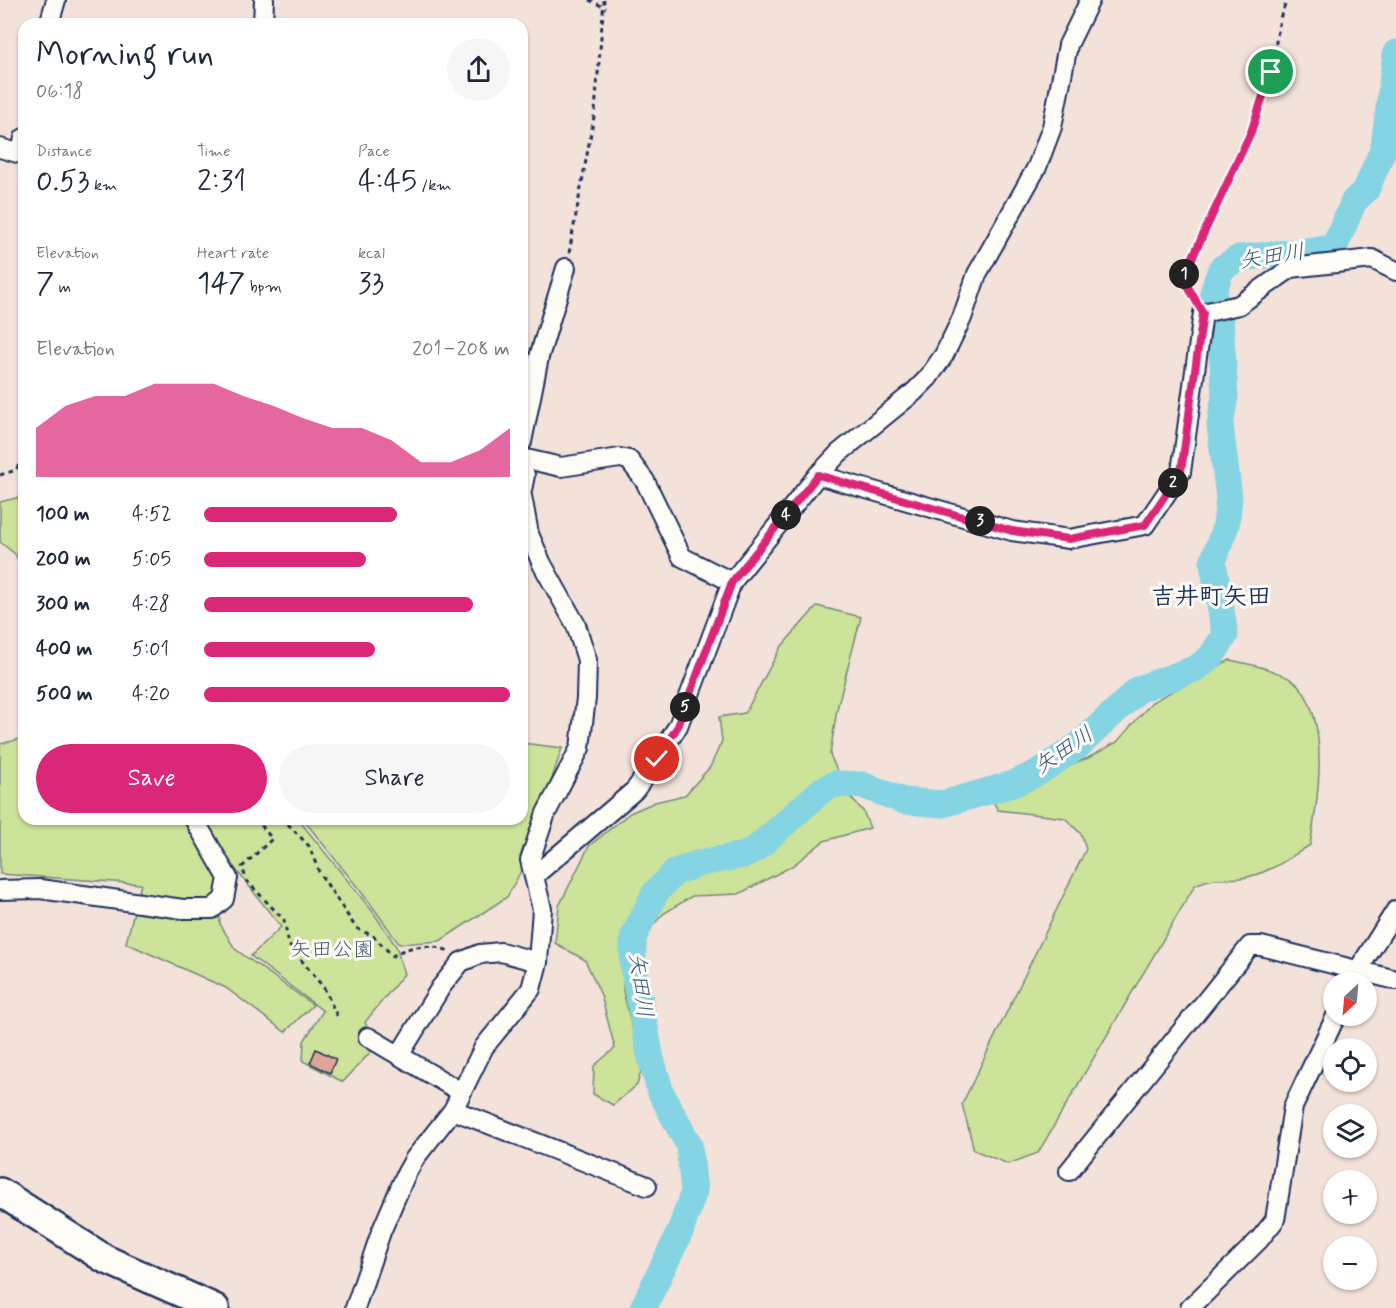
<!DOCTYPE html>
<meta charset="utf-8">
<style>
:root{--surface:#fff;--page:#f6f6f7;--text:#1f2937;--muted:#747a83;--accent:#db2777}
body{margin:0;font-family:Mynerve,"Klee One",sans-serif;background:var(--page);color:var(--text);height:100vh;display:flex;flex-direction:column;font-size:22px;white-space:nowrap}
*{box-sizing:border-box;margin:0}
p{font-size:20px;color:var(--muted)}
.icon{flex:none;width:33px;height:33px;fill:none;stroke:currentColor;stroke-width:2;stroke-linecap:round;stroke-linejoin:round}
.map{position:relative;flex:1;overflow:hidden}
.sheet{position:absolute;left:18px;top:18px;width:510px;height:807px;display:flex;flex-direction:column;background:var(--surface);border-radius:18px;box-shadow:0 2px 4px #0004}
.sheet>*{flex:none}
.needle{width:39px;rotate:206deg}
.tools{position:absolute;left:1323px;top:972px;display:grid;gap:12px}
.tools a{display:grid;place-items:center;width:54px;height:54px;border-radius:50%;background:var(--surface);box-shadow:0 2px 4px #0004;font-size:30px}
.pin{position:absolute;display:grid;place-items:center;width:51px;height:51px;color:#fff;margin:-26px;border:3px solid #fff;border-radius:50%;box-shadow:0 2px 6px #0007}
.km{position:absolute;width:30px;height:30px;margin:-15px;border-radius:50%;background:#222;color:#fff;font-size:16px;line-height:30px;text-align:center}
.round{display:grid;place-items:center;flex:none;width:63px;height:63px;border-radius:32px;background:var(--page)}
.head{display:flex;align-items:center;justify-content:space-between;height:102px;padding:0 18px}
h1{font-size:33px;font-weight:600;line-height:45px}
.metrics{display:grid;grid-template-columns:repeat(3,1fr);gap:9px;height:102px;padding:6px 18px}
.metrics div{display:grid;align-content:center}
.metrics b{font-size:30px;font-weight:600}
.metrics small{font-size:16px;font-weight:400}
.metrics p{font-size:16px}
.chart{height:168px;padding:12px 18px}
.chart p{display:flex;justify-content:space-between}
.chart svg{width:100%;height:108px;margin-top:6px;fill:var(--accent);opacity:.7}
.cta{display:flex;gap:12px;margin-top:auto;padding:12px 18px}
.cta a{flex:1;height:69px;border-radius:36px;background:var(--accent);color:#fff;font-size:24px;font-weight:600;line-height:69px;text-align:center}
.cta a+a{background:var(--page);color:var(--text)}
ul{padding:0 18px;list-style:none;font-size:20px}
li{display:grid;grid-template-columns:96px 72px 1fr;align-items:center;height:45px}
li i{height:15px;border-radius:8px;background:var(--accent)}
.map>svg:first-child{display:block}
.green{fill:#cde399;stroke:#74897c;stroke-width:1.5}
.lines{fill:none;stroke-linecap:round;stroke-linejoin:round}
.river{stroke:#85d4e3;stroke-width:27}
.building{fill:#dda597;stroke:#1b2f5e;stroke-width:1.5}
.minor-casing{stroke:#1b2f5e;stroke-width:22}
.highway-casing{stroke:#1b2f5e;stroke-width:32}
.path{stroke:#1b2f5e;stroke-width:3;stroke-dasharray:4.5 4.5;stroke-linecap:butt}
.minor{stroke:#fdfcf7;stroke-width:18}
.highway{stroke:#fdfcf7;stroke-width:27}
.route-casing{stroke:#fff;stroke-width:12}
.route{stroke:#db2777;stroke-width:8}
.labels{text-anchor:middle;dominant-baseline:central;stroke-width:6;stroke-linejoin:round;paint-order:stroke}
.park-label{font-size:21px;fill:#485c6d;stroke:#fdfcf7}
.water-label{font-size:22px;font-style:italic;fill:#36587f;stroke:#fdfcf7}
.quarter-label{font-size:24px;font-weight:bold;fill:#1b2f5e;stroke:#fdfcf7}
</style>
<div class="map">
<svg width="1396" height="1308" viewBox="0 0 1396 1308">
<rect width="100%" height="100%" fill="#f3e2da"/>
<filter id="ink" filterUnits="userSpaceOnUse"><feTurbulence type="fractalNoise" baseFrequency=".0167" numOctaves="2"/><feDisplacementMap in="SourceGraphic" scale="12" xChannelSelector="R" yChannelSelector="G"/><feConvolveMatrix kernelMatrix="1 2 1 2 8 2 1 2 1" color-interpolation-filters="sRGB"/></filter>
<g filter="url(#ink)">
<!-- green -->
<g class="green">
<polygon points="24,496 24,571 15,554 0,542 0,502"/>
<polygon points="817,606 861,617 837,709 830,755 849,796 863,811 870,828 824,841 792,866 739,894 692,896 663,914 625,957 623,991 642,1068 637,1085 613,1105 593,1094 594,1066 615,1048 601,995 585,960 555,943 559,906 589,846 630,813 655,802 685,795 710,767 722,741 719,717 745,713 781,647"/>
<path d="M 1230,660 C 1249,664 1285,671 1299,686 C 1330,723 1318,801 1310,845 C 1289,858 1267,875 1241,878 C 1220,880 1216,876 1195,885 L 1038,1153 L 1008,1164 L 974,1150 L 962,1104 L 1086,849 L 1081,834 L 1065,818 L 998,810 L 990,796 L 997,780 L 1018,770 L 1056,770 L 1088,758 L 1117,742 L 1152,702 Z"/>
<polygon points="24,738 24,819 187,819 218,876 220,924 235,949 313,1005 285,1032 226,988 126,943 141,884 0,874 0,744"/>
<polygon points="522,743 562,748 522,869 507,897 440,941 399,944 370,903 303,819 522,819"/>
<polygon points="214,819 298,819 373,912 396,946 404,974 365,1022 376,1046 343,1082 303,1061 304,1041 323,1011 251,956 281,927 205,830"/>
</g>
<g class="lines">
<!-- river -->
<polyline class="river" points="643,1308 680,1232 694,1191 689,1145 661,1093 651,1059 633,966 633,938 655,893 675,872 700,863 744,855 757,848 822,790 835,784 862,785 904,801 943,804 1013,784 1039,772 1078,746 1139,689 1197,668 1211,657 1225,635 1213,562 1226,525 1229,498 1220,425 1225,396 1220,319 1213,293 1221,269 1239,258 1334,248 1354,201 1366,190 1384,147 1396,53"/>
</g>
<!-- building -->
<polygon class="building" points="316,1049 336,1059 330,1073 310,1063"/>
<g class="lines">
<!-- minor casing -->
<g class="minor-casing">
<g id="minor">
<polyline points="49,24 56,0"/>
<polyline points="263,24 264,0"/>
<polyline points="0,148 21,154 24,138"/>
<polyline points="522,442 539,357 566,268"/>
<polyline points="522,458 561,467 620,458 629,460 645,481 682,557 732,582"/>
<polyline points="522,465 525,475 522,490"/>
<polyline points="818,475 1012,531 1069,539 1145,525 1181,472 1203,313 1239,305 1291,268 1372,259 1396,271"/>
<polyline points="534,876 635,790 657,759 678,726 732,582 818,475 839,453 914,392 928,378 944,355 962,318 977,274 1037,167 1052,127 1068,45 1090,0"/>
<polyline points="0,890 40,889 183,909 212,909 224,899 228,878 194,819"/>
<polyline points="1353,978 1396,910"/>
<polyline points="368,1037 461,1092"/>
<polyline points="400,1054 441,987 461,962 480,954 501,952 538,962"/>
<polyline points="453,1110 647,1186"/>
<polyline points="1069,1171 1250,946 1261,946 1396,980"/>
<polyline points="355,1308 381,1232 406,1174 415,1158 453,1110 484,1047 531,989 538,962 542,909 530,860 546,813 580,748 586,698 587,660 576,625 542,564 529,534 522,496"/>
<polyline points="1190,1308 1259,1240 1275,1220 1293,1107 1336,1016"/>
</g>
</g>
<!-- highway casing -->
<g class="highway-casing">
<polyline id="highway" points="0,1192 105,1259 215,1308"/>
</g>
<!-- path -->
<g class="path">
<polyline points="589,0 606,8"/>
<polyline points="22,168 24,192"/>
<polyline points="569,253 595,111 604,0"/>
<polyline points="1196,301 1183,278 1251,132 1271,72 1280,18 1287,0"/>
<polyline points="0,475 16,470 24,456"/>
<polyline points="267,819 261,825 272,839 242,867 247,881 284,920 289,945 324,988 337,1016"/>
<path d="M 271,819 L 286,822 L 309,846 L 319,872 L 356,928 L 373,936 L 393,956 C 407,945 434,943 450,952"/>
</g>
<!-- minor -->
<use href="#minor" class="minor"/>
<!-- highway -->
<use href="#highway" class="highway"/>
</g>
</g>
<g class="lines" filter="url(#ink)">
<!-- route casing -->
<g class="route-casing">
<polyline id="route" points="657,759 678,726 732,582 818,475 1012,531 1069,539 1145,525 1181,472 1203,313 1183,278 1251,132 1271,72"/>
</g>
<!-- route -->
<use href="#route" class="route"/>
</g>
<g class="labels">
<!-- park labels -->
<g class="park-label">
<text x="332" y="950">矢田公園</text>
</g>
<!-- water labels -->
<g class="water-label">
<text transform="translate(1272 257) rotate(-9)">矢田川</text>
<text transform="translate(1064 751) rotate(-34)">矢田川</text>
<text transform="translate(640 985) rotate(82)">矢田川</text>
</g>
<!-- quarter labels -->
<g class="quarter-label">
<text x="1211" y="597">吉井町矢田</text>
</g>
</g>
</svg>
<div class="tools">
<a><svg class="needle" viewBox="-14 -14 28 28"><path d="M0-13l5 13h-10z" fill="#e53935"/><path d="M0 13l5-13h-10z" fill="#747a83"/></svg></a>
<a><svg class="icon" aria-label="locate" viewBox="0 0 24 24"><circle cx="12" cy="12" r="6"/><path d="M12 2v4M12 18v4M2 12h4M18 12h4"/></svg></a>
<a><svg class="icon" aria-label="layers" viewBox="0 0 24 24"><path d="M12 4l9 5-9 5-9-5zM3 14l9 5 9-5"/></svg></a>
<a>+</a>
<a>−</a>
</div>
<div class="pin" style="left:1271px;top:72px;background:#1e9e55"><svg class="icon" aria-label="arrive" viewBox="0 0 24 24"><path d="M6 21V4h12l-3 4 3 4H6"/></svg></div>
<div class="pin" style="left:657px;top:759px;background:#d93025"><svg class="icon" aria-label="check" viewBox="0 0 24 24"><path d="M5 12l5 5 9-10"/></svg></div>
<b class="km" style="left:1184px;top:274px">1</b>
<b class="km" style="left:1173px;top:483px">2</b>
<b class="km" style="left:980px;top:521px">3</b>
<b class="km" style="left:786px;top:515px">4</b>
<b class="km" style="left:685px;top:707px">5</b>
<section class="sheet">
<div class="head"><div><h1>Morning run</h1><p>06:18</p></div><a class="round"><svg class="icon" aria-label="share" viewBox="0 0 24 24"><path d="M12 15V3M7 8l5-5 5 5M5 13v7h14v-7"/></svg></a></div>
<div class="metrics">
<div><p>Distance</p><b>0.53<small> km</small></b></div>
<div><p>Time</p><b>2:31</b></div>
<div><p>Pace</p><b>4:45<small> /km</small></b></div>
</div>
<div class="metrics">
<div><p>Elevation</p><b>7<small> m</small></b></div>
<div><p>Heart rate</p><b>147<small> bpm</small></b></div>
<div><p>kcal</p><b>33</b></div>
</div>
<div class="chart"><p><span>Elevation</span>201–208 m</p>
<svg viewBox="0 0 160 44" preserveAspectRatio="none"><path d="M0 44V24L10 15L20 11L30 11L40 6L50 6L60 6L70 11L80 15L90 20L100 24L110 24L120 29L130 38L140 38L150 33L160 24V44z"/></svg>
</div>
<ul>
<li><b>100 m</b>4:52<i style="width:63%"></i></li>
<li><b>200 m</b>5:05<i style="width:53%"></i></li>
<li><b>300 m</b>4:28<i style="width:88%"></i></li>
<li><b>400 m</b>5:01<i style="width:56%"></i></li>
<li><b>500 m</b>4:20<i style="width:100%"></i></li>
</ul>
<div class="cta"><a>Save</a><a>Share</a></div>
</section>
</div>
